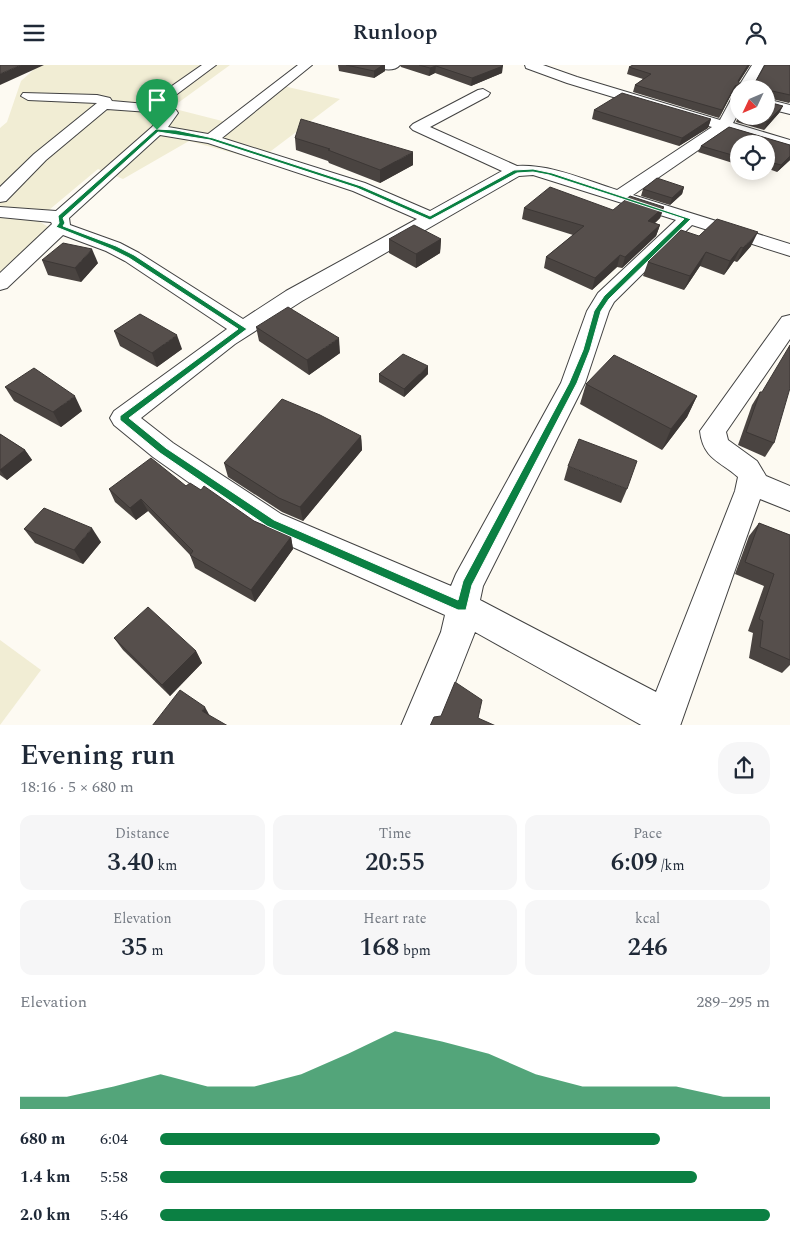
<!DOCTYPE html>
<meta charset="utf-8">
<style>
:root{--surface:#fff;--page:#f6f6f7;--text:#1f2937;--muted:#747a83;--accent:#0b8043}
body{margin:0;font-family:Spectral,serif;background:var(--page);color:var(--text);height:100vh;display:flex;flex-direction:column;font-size:19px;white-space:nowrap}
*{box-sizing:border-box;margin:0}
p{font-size:16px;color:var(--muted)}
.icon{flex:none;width:28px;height:28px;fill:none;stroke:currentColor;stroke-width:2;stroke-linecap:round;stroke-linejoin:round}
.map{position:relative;height:660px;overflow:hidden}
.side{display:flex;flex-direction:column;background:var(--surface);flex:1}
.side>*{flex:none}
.needle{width:32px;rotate:226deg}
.buttons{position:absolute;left:730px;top:15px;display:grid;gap:10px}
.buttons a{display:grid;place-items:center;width:45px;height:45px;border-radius:50%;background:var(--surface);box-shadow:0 2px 12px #0003;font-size:25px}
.pin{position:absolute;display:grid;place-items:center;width:42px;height:42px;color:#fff;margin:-51px -21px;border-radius:50% 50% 50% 0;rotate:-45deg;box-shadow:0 0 5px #0007}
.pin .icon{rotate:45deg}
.round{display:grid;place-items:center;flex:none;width:52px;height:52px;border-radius:20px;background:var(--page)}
.summary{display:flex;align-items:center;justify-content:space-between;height:85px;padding:0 20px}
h1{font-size:28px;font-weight:600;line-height:38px}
.stats{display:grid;grid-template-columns:repeat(3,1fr);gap:8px;height:85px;padding:5px 20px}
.stats div{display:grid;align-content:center;border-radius:12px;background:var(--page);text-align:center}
.stats b{font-size:25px;font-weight:600}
.stats small{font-size:14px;font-weight:400}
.stats p{font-size:14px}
.chart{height:140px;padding:10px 20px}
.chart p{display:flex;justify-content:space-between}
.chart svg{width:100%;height:90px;margin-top:5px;fill:var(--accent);opacity:.7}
ul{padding:0 20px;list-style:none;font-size:16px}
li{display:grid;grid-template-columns:80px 60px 1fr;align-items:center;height:38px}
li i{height:12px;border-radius:6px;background:var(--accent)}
header{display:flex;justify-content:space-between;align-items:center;height:65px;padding:0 20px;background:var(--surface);font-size:22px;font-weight:600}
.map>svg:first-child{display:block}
.farmland{fill:#f1edd4}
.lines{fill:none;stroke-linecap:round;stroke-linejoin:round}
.minor-casing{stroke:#424242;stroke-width:2}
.minor{fill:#fff;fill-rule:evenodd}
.wall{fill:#4a4441}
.shaded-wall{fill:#3c3735}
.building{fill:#564f4c;stroke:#3c3735}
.route{fill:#0b8043;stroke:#fff;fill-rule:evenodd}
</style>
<header><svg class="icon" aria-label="menu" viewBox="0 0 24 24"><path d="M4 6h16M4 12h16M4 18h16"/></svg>Runloop<svg class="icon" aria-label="person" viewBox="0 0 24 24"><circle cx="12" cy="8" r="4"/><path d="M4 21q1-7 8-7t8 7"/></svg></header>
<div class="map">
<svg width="790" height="661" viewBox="0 0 790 661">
<rect width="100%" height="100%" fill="#fdfaf2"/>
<!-- farmland -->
<g class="farmland">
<polygon points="39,0 230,0 171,43 230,58 279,20 340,34 259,95 189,76 123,114 98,104 37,155 58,168 0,218 0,63 7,57 21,16"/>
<polygon points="0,575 41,605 0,660"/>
</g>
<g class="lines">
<!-- minor casing -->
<g class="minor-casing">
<g id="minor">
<path d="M 202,0 L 216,0 L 161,41 L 176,45 L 178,48 L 168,62 L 208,69 L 298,0 L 312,0 L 222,73 L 365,118 L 430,146 L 502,106 L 413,65 L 410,62 L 413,59 L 478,25 L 483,24 L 490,28 L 488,31 L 430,62 L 517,101 C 551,99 585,115 617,125 L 712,62 L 567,18 L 526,3 L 525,0 L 543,0 L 577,12 L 720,55 L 734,29 L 739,28 L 739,47 L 733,58 L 790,75 L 790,85 L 726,66 L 633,130 L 790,179 L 790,191 L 692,160 L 614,237 L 609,246 L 585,318 L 483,521 L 480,535 L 656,627 L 735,426 L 738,412 C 720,396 703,394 700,366 L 782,252 L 790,250 L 790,274 L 726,367 L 728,375 L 757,396 L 766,411 L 790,421 L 790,446 L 760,434 L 680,661 L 643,661 L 475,567 L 438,661 L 401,661 L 441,567 L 445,550 L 259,467 L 153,392 L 114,360 L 110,353 L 114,346 L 227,264 L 125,196 L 106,186 L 63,170 L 7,223 L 0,225 L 0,208 L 52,159 L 51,157 L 0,152 L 0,142 L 56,146 L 152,62 L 161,50 L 149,47 L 107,44 L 46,95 L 6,136 L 0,137 L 0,122 L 34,89 L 97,38 L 28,35 L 21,31 L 23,28 L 97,30 L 110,33 L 112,36 L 146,39 ZM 160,70 L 208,78 L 353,126 L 417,154 L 286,226 L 243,254 L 139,188 L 120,178 L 70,160 L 69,153 ZM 533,110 L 676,155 L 598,228 L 587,246 L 561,318 L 456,509 L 451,521 L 281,449 L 173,378 L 141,353 L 235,279 L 302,236 L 519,111 Z"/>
<path d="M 377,0 L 400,0 C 395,6 382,6 377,0 Z"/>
<polygon points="752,0 764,0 751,24 739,24 739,26 737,24"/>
<polygon points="766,34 790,40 790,49 766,43"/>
</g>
</g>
<!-- minor -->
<use href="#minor" class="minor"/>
</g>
<!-- wall -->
<g class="wall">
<polygon points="338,0 385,0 385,6 374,13 339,6"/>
<polygon points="400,0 502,0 502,8 471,21 435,8 429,11 401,2"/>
<polygon points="633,0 750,0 739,17 740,19 737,27 732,28 719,53 633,27 635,20 643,14 627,9 629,2"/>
<polygon points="790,0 790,37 789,38 768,33 768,37 783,41 779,48 764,65 736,57 739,49 739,51 766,51 766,24 742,24 744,18 755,18"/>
<polygon points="594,45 711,54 708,63 679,81 592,54"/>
<polygon points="729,62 790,80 790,95 777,107 766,103 766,79 739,79 739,100 698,87 701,81"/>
<polygon points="295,73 413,100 380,118 329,98 328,96 296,85"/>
<polygon points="684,122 682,129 670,140 641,131 643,124"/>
<polygon points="664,142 660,153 655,158 660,160 656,171 622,203 617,202 592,225 544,203 546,192 573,170 522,154 524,143 613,145"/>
<polygon points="699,171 751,181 737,197 734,196 724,210 700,201 684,225 643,211 648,197"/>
<polygon points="389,174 441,174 440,188 416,203 389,188"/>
<polygon points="42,195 98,198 81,217 48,210"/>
<polygon points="256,262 340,288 309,310 259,276"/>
<polygon points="114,266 182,284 157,302 120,281"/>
<polygon points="379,309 428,309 404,332 379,317"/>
<polygon points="586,319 697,331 687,352 662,385 580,339"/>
<polygon points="5,322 82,346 61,362 14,336"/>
<polygon points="760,327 774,378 765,392 738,380 752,340"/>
<polygon points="0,369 25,385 32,395 7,415 0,410"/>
<polygon points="361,371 362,385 303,456 282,447 228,412 224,398"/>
<polygon points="568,401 627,424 621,438 564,415"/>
<polygon points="186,421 201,425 254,456 291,472 293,484 255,537 195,503 190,490 148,446 136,455 115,437 109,424"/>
<polygon points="759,458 790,470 790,600 782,608 749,593 753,568 748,566 764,521 735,509 749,471"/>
<polygon points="24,464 101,477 83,499 35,478"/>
<polygon points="114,573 196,586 202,598 170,631 123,585"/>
</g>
<!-- shaded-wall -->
<g class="shaded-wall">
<polygon points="21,0 44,0 0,20 0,9"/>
<polygon points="383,0 385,0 385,6 374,13 374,6"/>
<polygon points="748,0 750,0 737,20 740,19 737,27 732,28 719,53 722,45 735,21"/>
<polygon points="436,1 435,8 429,11 430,3"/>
<polygon points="503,1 502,8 471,21 472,13"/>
<polygon points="783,41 779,48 764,65 767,57"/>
<polygon points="711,54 708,63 679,81 682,73"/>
<polygon points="413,87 413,100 380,118 380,105"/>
<polygon points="790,91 790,95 777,107 781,100"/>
<polygon points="684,122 682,129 670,140 672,133"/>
<polygon points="664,142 660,153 645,167 648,156"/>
<polygon points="660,160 656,171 622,203 625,192"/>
<polygon points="758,167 751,181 737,197 743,183"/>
<polygon points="441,174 440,188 416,203 416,189"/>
<polygon points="741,182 734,196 724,210 730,196"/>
<polygon points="92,184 98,198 81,217 75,203"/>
<polygon points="706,187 700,201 684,225 690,211"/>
<polygon points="620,190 617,202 592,225 595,213"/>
<polygon points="177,270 182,284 157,302 152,288"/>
<polygon points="339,273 340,288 309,310 307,295"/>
<polygon points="428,301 428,309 404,332 404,324"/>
<polygon points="75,331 82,346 61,362 53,347"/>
<polygon points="697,331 687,352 662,385 671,364"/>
<polygon points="361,371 362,385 303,456 300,442"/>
<polygon points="25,385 32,395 7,415 0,405"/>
<polygon points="141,434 148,446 136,455 130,443"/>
<polygon points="92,463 101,477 83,499 74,485"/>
<polygon points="291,472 293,484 255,537 251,525"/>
<polygon points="196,586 202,598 170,631 162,620"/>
<polygon points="205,642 211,653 202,646"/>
</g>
<!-- building -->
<g class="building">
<polygon points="0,0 21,0 0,9"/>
<polygon points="346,0 383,0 374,6"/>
<polygon points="419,0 502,0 503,1 472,13 436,1 430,3"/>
<polygon points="633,0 748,0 738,16 740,19 735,21 722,45 635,20 651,9 629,2"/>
<polygon points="765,0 790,0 790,30 768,25 768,37 783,41 767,57 746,51 766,51 766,24 744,24 744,18 755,18"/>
<polygon points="622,28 711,54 682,73 594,45"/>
<polygon points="301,54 413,87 380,105 328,85 330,84 295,73"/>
<polygon points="729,62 790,80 790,91 781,100 766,96 766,79 739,79 739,92 701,81"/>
<polygon points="657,113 684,122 672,133 643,124"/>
<polygon points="550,122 613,145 630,131 664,142 648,156 660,160 625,192 620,190 595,213 546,192 584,161 524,143"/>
<polygon points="717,154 758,167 743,183 741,182 730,196 706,187 690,211 648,197 681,165 699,171"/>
<polygon points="414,160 441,174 416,189 389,174"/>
<polygon points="63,178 92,184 75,203 42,195"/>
<polygon points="288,242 339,273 307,295 256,262"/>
<polygon points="140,249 177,270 152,288 114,266"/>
<polygon points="790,280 790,323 774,378 746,367 760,327 762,327"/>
<polygon points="403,289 428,301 404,324 379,309"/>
<polygon points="614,290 697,331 671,364 586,319"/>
<polygon points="34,303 75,331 53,347 5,322"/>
<polygon points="282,334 320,350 361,371 300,442 279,433 224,398"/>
<polygon points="0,369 25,385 0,405"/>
<polygon points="579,374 637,396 627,424 568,401"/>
<polygon points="151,393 186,421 190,418 201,425 204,421 254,456 291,472 251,525 190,490 193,486 141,434 130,443 109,424"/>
<polygon points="44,443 92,463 74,485 24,464"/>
<polygon points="759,458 790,470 790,595 760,582 763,556 759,554 774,509 745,497"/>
<polygon points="148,542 196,586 162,620 114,573"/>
<polygon points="455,617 482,635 478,653 496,661 430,661 434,652 441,651"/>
<polygon points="180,625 205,642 202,646 228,661 152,661"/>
</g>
<!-- route -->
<path class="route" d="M 156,64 L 176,65 L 213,73 L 361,121 L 430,151 L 514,105 L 533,104 L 552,108 L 691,154 L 609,234 L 601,246 L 590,285 L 577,318 L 472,520 L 466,545 L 458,545 L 267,461 L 160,388 L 120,355 L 120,351 L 238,264 L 129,193 L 111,184 L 56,162 L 59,158 L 58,151 ZM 158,67 L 210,75 L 357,123 L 430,155 L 517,108 L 533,107 L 549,110 L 684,154 L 604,231 L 594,246 L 583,285 L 569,318 L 463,516 L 458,535 L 274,455 L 166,383 L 129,353 L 247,264 L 134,190 L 116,181 L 63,161 L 65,158 L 63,153 Z"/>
</svg>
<div class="buttons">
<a><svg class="needle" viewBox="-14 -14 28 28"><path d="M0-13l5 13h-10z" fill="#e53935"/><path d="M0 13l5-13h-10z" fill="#747a83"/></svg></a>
<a><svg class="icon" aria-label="locate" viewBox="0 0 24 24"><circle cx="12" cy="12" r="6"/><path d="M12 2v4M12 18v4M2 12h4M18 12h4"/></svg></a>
</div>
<div class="pin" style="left:157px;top:65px;background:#1e9e55"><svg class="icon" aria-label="arrive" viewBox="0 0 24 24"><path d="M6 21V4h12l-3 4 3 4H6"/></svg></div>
</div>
<section class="side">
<div class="summary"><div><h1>Evening run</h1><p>18:16 · 5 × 680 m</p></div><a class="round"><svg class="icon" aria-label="share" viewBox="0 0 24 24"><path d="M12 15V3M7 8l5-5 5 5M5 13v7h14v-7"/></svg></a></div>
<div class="stats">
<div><p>Distance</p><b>3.40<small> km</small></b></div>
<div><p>Time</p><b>20:55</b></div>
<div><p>Pace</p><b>6:09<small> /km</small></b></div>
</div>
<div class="stats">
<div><p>Elevation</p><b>35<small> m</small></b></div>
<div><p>Heart rate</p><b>168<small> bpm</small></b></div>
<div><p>kcal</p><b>246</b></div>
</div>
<div class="chart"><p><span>Elevation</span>289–295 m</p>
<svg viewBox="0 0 160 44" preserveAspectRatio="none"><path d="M0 44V38L10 38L20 33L30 27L40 33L50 33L60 27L70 17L80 6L90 11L100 17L110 27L120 33L130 33L140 33L150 38L160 38V44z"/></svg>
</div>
<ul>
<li><b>680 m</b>6:04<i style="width:82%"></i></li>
<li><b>1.4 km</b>5:58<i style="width:88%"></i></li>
<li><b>2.0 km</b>5:46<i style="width:100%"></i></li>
</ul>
</section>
